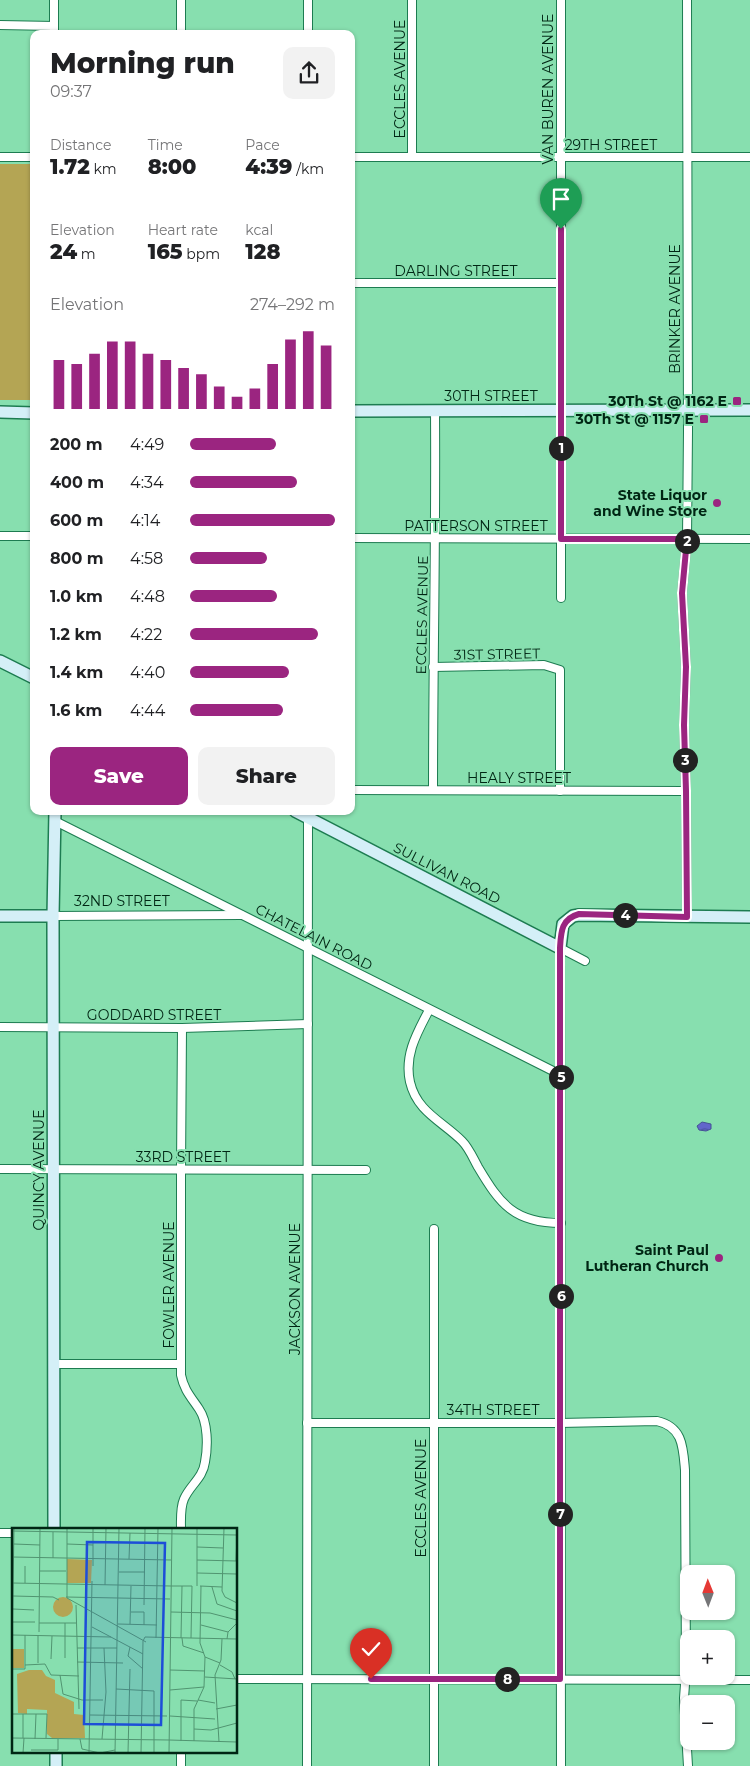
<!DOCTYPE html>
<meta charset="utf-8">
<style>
:root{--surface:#fff;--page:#f2f2f2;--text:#202124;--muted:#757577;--accent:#9b2580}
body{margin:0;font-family:Montserrat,sans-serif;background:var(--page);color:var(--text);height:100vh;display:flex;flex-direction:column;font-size:19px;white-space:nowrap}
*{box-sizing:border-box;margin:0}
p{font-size:16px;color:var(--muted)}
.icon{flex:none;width:28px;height:28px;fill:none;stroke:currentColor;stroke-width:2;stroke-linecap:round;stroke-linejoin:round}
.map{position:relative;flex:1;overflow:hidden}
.side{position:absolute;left:30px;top:30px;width:325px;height:785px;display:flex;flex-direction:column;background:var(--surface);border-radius:10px;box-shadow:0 1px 4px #0004}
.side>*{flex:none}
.needle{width:32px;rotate:359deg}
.fabs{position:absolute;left:680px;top:1565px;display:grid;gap:10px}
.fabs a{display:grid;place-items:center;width:55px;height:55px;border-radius:10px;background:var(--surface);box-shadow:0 1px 4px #0004;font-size:25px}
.pin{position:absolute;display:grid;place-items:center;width:42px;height:42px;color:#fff;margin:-51px -21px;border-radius:50% 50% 50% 0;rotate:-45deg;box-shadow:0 0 5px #0007}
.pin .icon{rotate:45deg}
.km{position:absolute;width:25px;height:25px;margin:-12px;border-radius:50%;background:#222;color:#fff;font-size:14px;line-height:25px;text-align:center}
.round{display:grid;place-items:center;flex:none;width:52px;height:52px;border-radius:10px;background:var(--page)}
.headline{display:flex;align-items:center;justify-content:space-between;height:85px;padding:0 20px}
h1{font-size:28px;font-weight:800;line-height:38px}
.stats{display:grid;grid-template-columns:repeat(3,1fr);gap:8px;height:85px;padding:5px 20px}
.stats div{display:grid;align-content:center}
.stats b{font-size:21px;font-weight:800}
.stats small{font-size:14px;font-weight:400}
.stats p{font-size:14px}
.chart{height:140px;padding:10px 20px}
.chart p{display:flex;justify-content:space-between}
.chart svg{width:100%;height:90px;margin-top:5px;stroke:var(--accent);stroke-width:6}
.button{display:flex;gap:10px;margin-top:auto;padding:10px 20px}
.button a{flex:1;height:58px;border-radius:10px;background:var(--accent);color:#fff;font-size:20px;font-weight:800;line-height:58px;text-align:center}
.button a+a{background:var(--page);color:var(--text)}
ul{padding:0 20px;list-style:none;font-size:16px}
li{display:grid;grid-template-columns:80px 60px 1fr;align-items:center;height:38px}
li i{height:12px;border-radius:6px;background:var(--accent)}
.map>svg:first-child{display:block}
.green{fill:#b4a554}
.water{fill:url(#water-waves);stroke:#455394}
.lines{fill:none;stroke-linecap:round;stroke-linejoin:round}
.street-casing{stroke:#1d7c51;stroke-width:10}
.secondary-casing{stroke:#1d7c51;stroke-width:14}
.street{stroke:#fff;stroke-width:8}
.secondary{stroke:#d4eff7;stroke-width:11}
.route-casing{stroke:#fff;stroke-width:10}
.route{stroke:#9b2580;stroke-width:6}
.poi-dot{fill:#9b2580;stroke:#87dfaf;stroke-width:2}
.labels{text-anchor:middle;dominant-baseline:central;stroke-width:4;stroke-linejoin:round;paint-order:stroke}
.street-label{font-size:14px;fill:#002614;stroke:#87dfaf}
.poi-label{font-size:14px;font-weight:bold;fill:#002614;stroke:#87dfaf;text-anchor:end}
.inset-road{fill:none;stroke:#519571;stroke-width:1}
.view{fill:#1d4ed8;fill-opacity:0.15;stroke:#1d4ed8;stroke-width:2.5}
.inset-edge{fill:none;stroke:#002614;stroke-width:2.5}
</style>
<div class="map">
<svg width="750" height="1766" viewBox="0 0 750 1766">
<defs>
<pattern id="water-waves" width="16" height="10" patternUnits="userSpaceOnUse" patternTransform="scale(1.25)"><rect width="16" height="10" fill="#6266cb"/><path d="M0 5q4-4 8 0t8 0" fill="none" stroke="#4e54a4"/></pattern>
</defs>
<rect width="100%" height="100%" fill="#87dfaf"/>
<!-- green -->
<rect class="green" x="0" y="164" width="34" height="236"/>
<!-- water -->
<polygon class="water" points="702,1122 711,1124 711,1129 706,1131 699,1130 697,1126"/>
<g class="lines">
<!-- street casing -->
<g class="street-casing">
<g id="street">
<polyline points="561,0 561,598"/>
<polyline points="0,25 54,26"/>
<polyline points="54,34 54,0"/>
<polyline points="181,34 181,0"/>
<polyline points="308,34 308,0"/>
<polyline points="0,157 34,157"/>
<polyline points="351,157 750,157"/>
<polyline points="412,157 412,0"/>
<polyline points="351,283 561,283"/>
<polyline points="0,536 34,536"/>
<polyline points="351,538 750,539"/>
<polyline points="433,667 544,665 560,670 560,791"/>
<polyline points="351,790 686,791"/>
<path d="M 433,790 C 433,664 436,537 435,411"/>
<polyline points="55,821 561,1075"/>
<polyline points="53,916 241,915"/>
<polyline points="687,917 686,791 684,725 686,667 682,593 687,539 688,431 687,0"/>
<path d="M 429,1010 C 417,1033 404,1055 410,1082 C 417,1112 442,1121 462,1141 C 469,1148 473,1158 478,1167 C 500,1204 514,1223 561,1223"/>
<polyline points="0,1027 182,1028 308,1024"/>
<polyline points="0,1169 366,1170"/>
<polyline points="54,1364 181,1364"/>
<path d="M 307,1423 L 560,1423 L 657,1421 C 683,1427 683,1447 685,1470 L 686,1671 L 684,1698 L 688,1766"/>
<path d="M 181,1530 C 181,1520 180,1508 184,1499 C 190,1485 203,1478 205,1462 C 208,1446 208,1422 199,1409 C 191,1397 184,1390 181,1375 L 181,1170 L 182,1028"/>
<polyline points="0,1533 14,1533"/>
<polyline points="236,1679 750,1680"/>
<polyline points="181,1766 181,1752"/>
<polyline points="307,1766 308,816"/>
<polyline points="434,1766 434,1229"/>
<polyline points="561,1766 560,948 585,961"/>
</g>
</g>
<!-- secondary casing -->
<g class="secondary-casing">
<g id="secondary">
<polyline points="351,411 750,410"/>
<polyline points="0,412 34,413"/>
<polyline points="0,661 34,678"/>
<polyline points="295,811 560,948 563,924 573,916 579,915 750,917"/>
<polyline points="0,916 53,916"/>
<polyline points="54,1530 53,916 55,811"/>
<polyline points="56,1752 56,1766"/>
</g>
</g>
<!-- street -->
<use href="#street" class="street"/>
<!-- secondary -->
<use href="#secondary" class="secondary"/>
</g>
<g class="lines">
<!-- route casing -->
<g class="route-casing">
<path id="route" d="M 371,1679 L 560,1679 L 560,948 C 561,932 561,919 579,914 L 687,917 L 686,791 L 684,725 L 686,667 L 682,593 L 687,539 L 561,539 L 561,229"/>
</g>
<!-- route -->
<use href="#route" class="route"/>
</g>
<!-- markers -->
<g class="poi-dot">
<rect x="732" y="396" width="10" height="10" rx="2.5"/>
<rect x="699" y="414" width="10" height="10" rx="2.5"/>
<circle cx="717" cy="503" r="5"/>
<circle cx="719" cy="1258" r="5"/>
</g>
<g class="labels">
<!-- street labels -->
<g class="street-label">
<text transform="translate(400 79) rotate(-90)">ECCLES AVENUE</text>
<text transform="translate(548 89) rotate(-90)">VAN BUREN AVENUE</text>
<text x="611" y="145">29TH STREET</text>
<text x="456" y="271">DARLING STREET</text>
<text transform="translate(675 309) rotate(-90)">BRINKER AVENUE</text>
<text x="491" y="396">30TH STREET</text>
<text x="476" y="526">PATTERSON STREET</text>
<text transform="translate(422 615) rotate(-89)">ECCLES AVENUE</text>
<text transform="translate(497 654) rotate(-1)">31ST STREET</text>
<text x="519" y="778">HEALY STREET</text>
<text transform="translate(447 873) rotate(27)">SULLIVAN ROAD</text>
<text x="122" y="901">32ND STREET</text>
<text transform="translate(314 937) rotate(27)">CHATELAIN ROAD</text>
<text x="154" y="1015">GODDARD STREET</text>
<text x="183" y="1157">33RD STREET</text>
<text transform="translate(39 1170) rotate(-90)">QUINCY AVENUE</text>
<text transform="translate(169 1285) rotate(-90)">FOWLER AVENUE</text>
<text transform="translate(295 1289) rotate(-90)">JACKSON AVENUE</text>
<text x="493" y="1410">34TH STREET</text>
<text transform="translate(421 1498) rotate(-90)">ECCLES AVENUE</text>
</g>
<!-- poi labels -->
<g class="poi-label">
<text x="727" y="401">30Th St @ 1162 E</text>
<text x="694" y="419">30Th St @ 1157 E</text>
<text x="707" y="495">State Liquor<tspan x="707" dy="16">and Wine Store</tspan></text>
<text x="709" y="1250">Saint Paul<tspan x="709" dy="16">Lutheran Church</tspan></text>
</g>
</g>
<!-- overview -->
<g transform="translate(12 1528)">
<rect width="225" height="225" fill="#87dfaf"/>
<path d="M 55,31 L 80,32 L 79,55 L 55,55 ZM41 79a10 10 0 1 1 20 0a10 10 0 1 1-20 0ZM 1,121 L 12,121 L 12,140 L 1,140 Z" fill="#b4a554"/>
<path d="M 17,142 L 30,142 L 34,148 L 43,152 L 43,165 L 62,174 L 62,186 L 72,187 L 73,210 L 40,210 L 35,206 L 35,182 L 15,181 L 15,186 L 6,185 L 5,146 Z" fill="#b4a554"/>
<path class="inset-road" d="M 55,0 L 55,70 L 134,114M 212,0 L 210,63 L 213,69 L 225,75M 0,3 L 225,7M 2,16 L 28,17M 55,16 L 81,17M 185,19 L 211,20M 0,29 L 159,32M 41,30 L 41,4M 117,31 L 118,5M 185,32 L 225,33M 224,33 L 225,7M 81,38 L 81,0M 28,43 L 54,43M 107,44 L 133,44M 185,45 L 225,46M 0,55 L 159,58M 13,55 L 13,38M 93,57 L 94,0M 159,58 L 180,58M 185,58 L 185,0M 188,58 L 210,59M 200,59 L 205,76 L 225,83M 1,68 L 41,69 L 47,72M 54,69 L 158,71M 64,77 L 67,181M 132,77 L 133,0M 1,81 L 22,82M 119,84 L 132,84 L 132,97M 159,84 L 198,85 L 225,92M 0,94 L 23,94M 27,95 L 64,95M 106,96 L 145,97M 118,96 L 119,58M 189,97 L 216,104M 80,99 L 131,126M 27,104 L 28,0M 0,107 L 99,109M 144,110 L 146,0M 169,110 L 170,58M 170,110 L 171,118 L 192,125M 179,110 L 180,58M 215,111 L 216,104 L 225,95M 131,113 L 133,109 L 225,111M 118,119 L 116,128 L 131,141M 0,120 L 2,0M 65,120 L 105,120M 193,129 L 208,135M 53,130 L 53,95M 39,131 L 40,108M 65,134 L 111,135M 26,135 L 26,107M 13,137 L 33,136 L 39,147 L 67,148M 208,137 L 220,144 L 223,151M 0,141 L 13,141 L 13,107M 158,142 L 193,143M 48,147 L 51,166 L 70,172 L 91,172M 193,149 L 225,151M 104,161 L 142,163 L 142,225M 158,162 L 192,159M 186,172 L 203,175M 204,181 L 225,177M 0,186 L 35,186 L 34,210M 78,187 L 155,188M 158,188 L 203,191M 182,201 L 199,202 L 225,195M 0,210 L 157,212M 11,210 L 11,186M 23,211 L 24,186M 68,211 L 70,221 L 88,225M 90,211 L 94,164 L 92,120M 157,212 L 225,214M 169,213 L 169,172 L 185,173M 182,213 L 182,181 L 192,159 L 193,129 L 188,115 L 189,58M 207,214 L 203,147 L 209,132 L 210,111M 19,222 L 46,222 L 46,211M 11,225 L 12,210M 77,225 L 80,53M 88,225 L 103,222M 103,225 L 107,0M 116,225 L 118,141M 129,225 L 131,113M 157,225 L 160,0"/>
<path class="view" d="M 75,14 L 153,15 L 149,197 L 72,196 Z"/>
<rect width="225" height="225" class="inset-edge"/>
</g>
</svg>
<div class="fabs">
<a><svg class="needle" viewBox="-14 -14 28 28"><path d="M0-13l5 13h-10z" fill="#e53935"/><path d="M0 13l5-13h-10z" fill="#757577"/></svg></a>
<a>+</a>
<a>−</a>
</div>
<div class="pin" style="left:561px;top:229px;background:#1e9e55"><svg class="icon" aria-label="arrive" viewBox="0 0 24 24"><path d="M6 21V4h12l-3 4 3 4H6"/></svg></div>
<div class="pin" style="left:371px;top:1679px;background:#d93025"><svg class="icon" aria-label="check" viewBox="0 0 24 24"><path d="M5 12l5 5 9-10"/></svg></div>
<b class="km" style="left:561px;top:448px">1</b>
<b class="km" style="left:687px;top:541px">2</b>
<b class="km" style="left:685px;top:760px">3</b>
<b class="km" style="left:625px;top:915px">4</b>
<b class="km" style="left:561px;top:1077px">5</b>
<b class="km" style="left:561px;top:1296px">6</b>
<b class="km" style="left:560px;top:1514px">7</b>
<b class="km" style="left:507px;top:1679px">8</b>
<section class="side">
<div class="headline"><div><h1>Morning run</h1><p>09:37</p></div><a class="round"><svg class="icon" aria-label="share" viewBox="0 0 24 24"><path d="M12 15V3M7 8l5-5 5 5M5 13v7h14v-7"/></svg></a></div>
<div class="stats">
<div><p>Distance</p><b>1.72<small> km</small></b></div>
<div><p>Time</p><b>8:00</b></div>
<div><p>Pace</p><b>4:39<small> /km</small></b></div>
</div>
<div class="stats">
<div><p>Elevation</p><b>24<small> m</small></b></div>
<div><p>Heart rate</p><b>165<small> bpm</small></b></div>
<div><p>kcal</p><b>128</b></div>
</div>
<div class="chart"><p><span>Elevation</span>274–292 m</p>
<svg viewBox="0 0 160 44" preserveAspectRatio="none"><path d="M5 44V20M15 44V22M25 44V17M35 44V11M45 44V11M55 44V17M65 44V20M75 44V24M85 44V27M95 44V33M105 44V38M115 44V34M125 44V22M135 44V10M145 44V6M155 44V13"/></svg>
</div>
<ul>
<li><b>200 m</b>4:49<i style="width:59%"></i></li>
<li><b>400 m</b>4:34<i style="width:74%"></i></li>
<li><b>600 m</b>4:14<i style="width:100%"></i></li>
<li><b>800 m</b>4:58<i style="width:53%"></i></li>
<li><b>1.0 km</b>4:48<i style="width:60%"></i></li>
<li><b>1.2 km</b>4:22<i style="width:88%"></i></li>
<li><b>1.4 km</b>4:40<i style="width:68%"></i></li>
<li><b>1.6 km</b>4:44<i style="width:64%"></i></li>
</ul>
<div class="button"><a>Save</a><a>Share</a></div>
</section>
</div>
